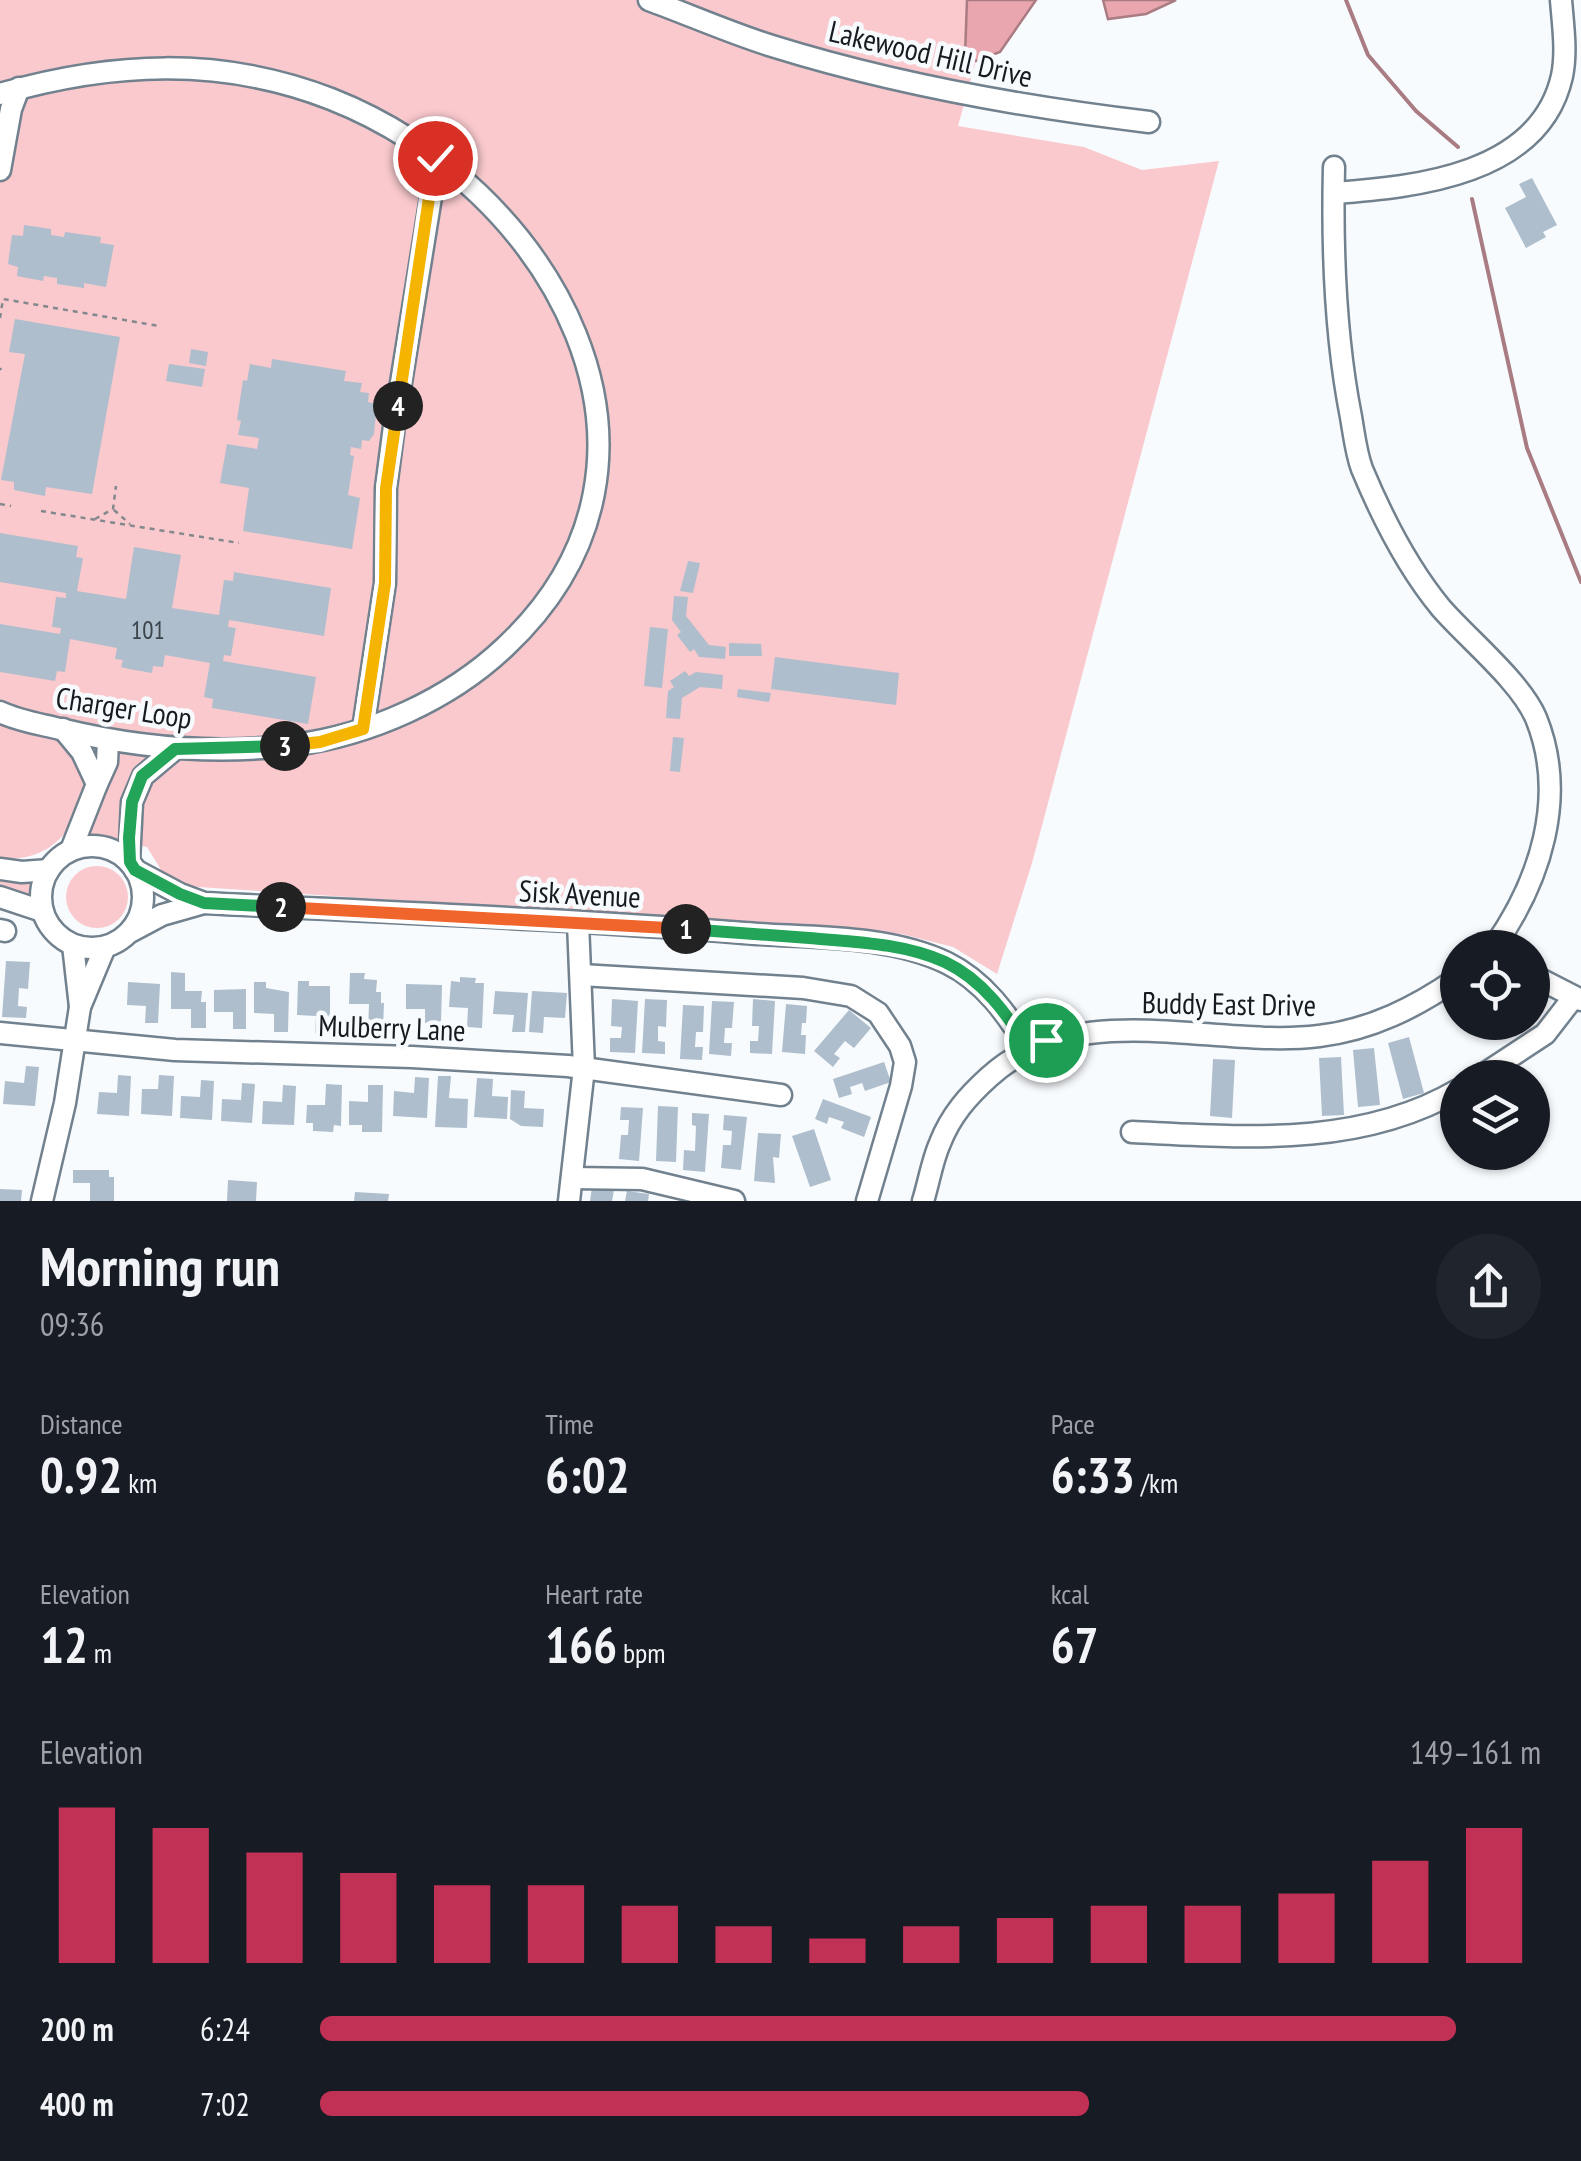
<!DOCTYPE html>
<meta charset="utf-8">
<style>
:root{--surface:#171b24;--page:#20242c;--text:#f1f3f6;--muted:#9ea1a6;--accent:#c13155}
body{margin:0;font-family:"PT Sans Narrow",sans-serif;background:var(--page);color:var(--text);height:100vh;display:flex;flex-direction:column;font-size:38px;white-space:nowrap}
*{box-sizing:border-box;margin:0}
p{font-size:32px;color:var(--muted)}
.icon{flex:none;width:55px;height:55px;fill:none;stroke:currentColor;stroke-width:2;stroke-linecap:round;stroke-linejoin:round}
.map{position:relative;height:1201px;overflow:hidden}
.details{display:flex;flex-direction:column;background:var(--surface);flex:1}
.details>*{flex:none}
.controls{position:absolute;left:1440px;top:930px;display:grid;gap:20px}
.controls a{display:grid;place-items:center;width:110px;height:110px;border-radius:50%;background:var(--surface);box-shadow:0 2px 8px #0004;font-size:50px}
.pin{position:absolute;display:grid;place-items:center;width:85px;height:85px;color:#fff;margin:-42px;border:5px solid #fff;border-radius:50%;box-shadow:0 2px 10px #0007}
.km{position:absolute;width:50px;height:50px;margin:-25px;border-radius:50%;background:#222;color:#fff;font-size:28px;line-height:50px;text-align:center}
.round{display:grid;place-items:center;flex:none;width:105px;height:105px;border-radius:52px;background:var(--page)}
.head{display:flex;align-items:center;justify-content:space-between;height:170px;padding:0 40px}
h1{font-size:55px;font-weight:600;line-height:75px}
.stats{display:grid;grid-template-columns:repeat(3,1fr);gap:15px;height:170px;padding:10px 40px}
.stats div{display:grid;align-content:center}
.stats b{font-size:50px;font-weight:600}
.stats small{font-size:28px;font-weight:400}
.stats p{font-size:28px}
.chart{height:280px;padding:20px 40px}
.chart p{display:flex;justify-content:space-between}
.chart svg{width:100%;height:180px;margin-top:10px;stroke:var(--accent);stroke-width:6}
ul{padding:0 40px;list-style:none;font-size:32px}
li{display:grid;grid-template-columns:160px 120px 1fr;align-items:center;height:75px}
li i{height:25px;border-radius:12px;background:var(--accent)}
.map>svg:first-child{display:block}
.green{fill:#f9c9ce}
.water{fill:#e9a6ae;stroke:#a97c83;stroke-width:2.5}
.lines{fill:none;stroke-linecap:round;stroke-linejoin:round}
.stream{stroke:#a97c83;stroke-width:4}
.building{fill:#aebecc}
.minor-casing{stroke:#72818e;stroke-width:25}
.path{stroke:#83888c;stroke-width:2.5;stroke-dasharray:5 5;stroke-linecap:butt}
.minor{stroke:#fff;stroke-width:20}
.split-1-casing{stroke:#fff;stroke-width:20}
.split-2-casing{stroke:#fff;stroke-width:20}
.split-3-casing{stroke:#fff;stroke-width:20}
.split-4-casing{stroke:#fff;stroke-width:20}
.split-5-casing{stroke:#fff;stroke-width:20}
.split-1{stroke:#22a559;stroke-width:12}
.split-2{stroke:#f0652b;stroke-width:12}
.split-3{stroke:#22a559;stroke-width:12}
.split-4{stroke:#f5b400;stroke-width:12}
.split-5{stroke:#f5b400;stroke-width:12}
.labels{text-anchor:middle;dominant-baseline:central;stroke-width:9;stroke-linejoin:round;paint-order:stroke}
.number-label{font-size:25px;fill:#3b444b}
.street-label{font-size:30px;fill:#151b20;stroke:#f8fbfe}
</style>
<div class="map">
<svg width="1581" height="1201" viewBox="0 0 1581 1201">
<rect width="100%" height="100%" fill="#f8fbfe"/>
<!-- green -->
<g class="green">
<path d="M 0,0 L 967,0 L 965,56 L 976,61 L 958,126 L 1084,147 L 1142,170 L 1219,161 L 1032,863 L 997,974 L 953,947 L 902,934 L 183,886 L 166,878 L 147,847 L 66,832 C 49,853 26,861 0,858 Z"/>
<circle cx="97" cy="897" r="31"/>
<polygon points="42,876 38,901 0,887 0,880"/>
</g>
<!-- water -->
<g class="water">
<polygon points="967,0 1036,0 1000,52 976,61 965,56"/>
<polygon points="1103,0 1176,0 1146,14 1108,19"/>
</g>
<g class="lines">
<!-- stream -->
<g class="stream">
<polyline points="1346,0 1368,55 1416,111 1458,147"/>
<polyline points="1472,199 1527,448 1581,582"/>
</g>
</g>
<!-- building -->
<g class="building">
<polygon points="1532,178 1557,225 1543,232 1546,237 1526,248 1505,208 1526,197 1519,184"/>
<polygon points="24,225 51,229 51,235 64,237 65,232 101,237 100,243 114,245 106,287 84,283 84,288 57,284 57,278 44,276 43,281 17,276 18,267 8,264 12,235 23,236"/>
<polygon points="15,319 120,337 92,494 46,487 45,496 14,490 14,482 1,480 25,354 9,352"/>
<polygon points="191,349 208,352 206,366 189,363"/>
<polygon points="272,359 346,371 344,381 362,383 360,392 369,393 368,402 377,404 374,434 369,441 362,440 361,449 351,447 350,455 354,456 348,495 360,498 352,549 243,531 249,488 220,483 227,444 257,449 259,438 238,435 241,421 237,420 243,380 247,381 250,364 271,368"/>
<polygon points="169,364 205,369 202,387 166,381"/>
<polygon points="0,533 78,546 76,557 83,558 77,591 126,599 134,547 181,555 172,608 219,615 224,580 233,581 234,572 331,588 324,636 229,620 228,627 236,628 235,632 231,656 224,655 223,661 316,677 308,724 212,708 213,699 204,697 210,663 165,655 163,667 153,666 152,673 129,669 121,667 123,660 115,659 117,648 70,639 65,672 57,671 55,681 0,672 0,624 60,634 61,628 52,627 56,597 66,598 66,593 0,582"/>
<polygon points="688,561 700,563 693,593 680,591"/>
<polygon points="674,596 688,597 686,616 709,645 726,647 725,659 699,657 694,649 690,652 677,635 681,632 672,620"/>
<polygon points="650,627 668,629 662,688 644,686"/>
<polygon points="729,643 761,644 762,656 729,656"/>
<polygon points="775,657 899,673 896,705 771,689"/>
<polygon points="685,671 689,676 696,672 723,675 722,689 700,687 682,698 680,719 666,718 668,691 674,687 670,681"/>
<polygon points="738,689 771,693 769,702 737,697"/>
<polygon points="673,737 684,738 680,772 670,771"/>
<polygon points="6,961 30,962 28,989 19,988 18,1006 27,1007 26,1018 2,1017"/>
<polygon points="171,972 185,973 185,991 202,991 201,1002 206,1002 206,1028 191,1028 191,1009 171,1009"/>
<polygon points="350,973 365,973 364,979 377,980 376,992 381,992 381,1003 384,1003 383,1030 368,1029 369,1004 349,1004"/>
<polygon points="460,977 476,978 475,983 484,983 482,1028 467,1027 468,1008 449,1007 451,981 460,982"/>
<polygon points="298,981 309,981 309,986 330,986 330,1033 315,1033 316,1016 297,1015"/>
<polygon points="128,982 160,984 158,1023 145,1023 146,1006 127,1005"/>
<polygon points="254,982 266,982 266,988 289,992 288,1032 274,1032 274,1014 254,1013"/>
<polygon points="406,984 442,985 441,1023 425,1023 425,1009 406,1009"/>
<polygon points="246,989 246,1029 233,1029 233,1012 214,1012 214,990"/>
<polygon points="495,991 528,993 525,1032 512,1032 514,1015 493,1014"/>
<polygon points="532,991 567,993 565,1018 544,1017 543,1033 529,1032"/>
<polygon points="612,999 638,1001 635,1053 610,1052 610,1038 621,1038 622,1027 611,1026"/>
<polygon points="645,999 667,1000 666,1027 658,1026 658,1041 665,1042 665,1054 642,1053"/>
<polygon points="753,999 775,1001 772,1054 750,1053 750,1041 758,1041 759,1026 752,1026"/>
<polygon points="712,1001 734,1002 732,1028 725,1028 724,1043 732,1043 731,1056 709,1054"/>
<polygon points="786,1004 807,1006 806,1023 802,1023 801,1035 806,1035 805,1054 782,1052"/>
<polygon points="683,1005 704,1006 703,1032 696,1032 695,1047 703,1047 702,1060 680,1059"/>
<polygon points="849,1010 871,1028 854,1048 845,1041 834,1054 840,1058 833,1067 814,1051"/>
<polygon points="1505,1022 1532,1022 1515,1036"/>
<polygon points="1409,1037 1424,1093 1403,1099 1388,1043"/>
<polygon points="1374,1048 1380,1105 1358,1107 1353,1050"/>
<polygon points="1341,1057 1344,1115 1322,1116 1319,1058"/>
<polygon points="1213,1059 1235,1060 1232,1118 1210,1116"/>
<polygon points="884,1062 891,1082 865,1091 862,1083 850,1087 852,1094 839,1098 833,1079"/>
<polygon points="26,1066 39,1067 35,1106 3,1104 5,1081 24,1083"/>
<polygon points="118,1075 131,1076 129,1116 97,1114 99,1092 117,1093"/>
<polygon points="159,1075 174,1076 172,1116 141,1114 142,1089 158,1089"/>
<polygon points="438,1076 451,1076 449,1098 468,1099 467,1128 435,1127"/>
<polygon points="415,1077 429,1078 427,1118 393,1116 394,1091 414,1093"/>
<polygon points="477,1078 493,1079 492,1096 508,1097 507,1119 474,1117"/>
<polygon points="201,1080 214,1081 212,1120 180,1118 181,1096 200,1097"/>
<polygon points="242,1083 255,1084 252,1123 221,1121 222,1099 241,1100"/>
<polygon points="326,1084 342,1085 341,1126 334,1125 333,1132 313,1131 313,1123 306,1123 307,1105 325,1105"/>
<polygon points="283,1085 296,1086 294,1125 262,1124 263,1101 282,1102"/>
<polygon points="368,1085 383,1085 382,1132 362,1132 362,1125 349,1125 349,1101 368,1102"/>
<polygon points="511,1090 525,1091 524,1108 544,1109 543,1127 521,1126 510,1119"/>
<polygon points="823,1099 871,1117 864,1137 841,1128 844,1122 829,1117 827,1124 815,1119"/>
<polygon points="658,1106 678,1107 676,1162 656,1161"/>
<polygon points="621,1107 643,1108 639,1161 619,1159 621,1135 628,1135 629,1120 620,1120"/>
<polygon points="692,1113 709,1114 705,1172 683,1170 684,1150 695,1151 696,1126 692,1125"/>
<polygon points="724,1115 747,1117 741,1170 721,1168 723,1145 731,1145 732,1131 723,1130"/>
<polygon points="814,1129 831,1180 810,1187 792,1136"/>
<polygon points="758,1133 781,1134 779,1158 773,1157 775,1183 754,1181"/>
<polygon points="73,1170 109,1170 109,1177 114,1177 114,1201 90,1201 90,1183 73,1183"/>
<polygon points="228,1180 257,1182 256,1201 227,1201"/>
<polygon points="592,1187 614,1190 612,1201 590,1201"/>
<polygon points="0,1189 22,1190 21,1201 0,1201"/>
<polygon points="627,1191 649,1194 648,1201 625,1201"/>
<polygon points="355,1192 389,1194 388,1201 354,1201"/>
</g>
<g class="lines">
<!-- minor casing -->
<g class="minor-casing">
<g id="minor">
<path d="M 649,0 C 690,15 730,33 772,46 C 894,84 1023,107 1149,122"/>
<path d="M 0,94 C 111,62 221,56 331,99 C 550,185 707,458 505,647 C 449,700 370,735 294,745 C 215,755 138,748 60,729 C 40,724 19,721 0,712"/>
<path d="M 1334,167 C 1332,249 1335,336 1351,417 C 1354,434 1356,453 1362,469 C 1382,517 1408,568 1441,608 C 1468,639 1520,681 1536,718 C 1568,797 1540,882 1493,948"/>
<polyline points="0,170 11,109 19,88"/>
<path d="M 1334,193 C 1416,187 1540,175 1562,76 C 1567,52 1563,25 1561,0"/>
<polyline points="63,729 82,752 97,784 71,850"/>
<polyline points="363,729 385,583 386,488 394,426 437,160"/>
<polyline points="97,784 107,762 108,741"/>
<circle cx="92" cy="897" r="51"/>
<polyline points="129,862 132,802 143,776 175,749"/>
<polyline points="0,869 22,872 49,870"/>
<path d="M 135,870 L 180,894 L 204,903 C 384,912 564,919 744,933 C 809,938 887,934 947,963 C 984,981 1008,1015 1029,1050"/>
<polyline points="0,897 42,911"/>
<polyline points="0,930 5,931"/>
<polyline points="132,931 162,915 204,903"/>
<polyline points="73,945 80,1007"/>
<polyline points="581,975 803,988 851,996 878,1013 900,1046 905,1062 901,1086 867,1201"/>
<polyline points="1532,975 1581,1000"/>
<polyline points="0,1033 175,1050 412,1057 568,1066 781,1095"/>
<polyline points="1478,1078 1545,1034 1573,998"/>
<path d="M 1132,1132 C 1241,1137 1359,1148 1458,1090"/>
<polyline points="572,1178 642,1179 734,1201"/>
<polyline points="42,1201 65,1103 80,1007 105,947"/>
<polyline points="569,1201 584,1068 578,923"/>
<path d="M 923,1201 C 929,1182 932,1161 940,1143 C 951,1115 968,1096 989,1077 C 1079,995 1212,1049 1319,1036 C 1371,1030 1416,1007 1458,978"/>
</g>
</g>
<!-- path -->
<g class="path">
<polyline points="0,318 3,299 159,326"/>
<polyline points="0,368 1,370"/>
<polyline points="0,504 11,506"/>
<polyline points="114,510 130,524"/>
<polyline points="41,511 239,543"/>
<polyline points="95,519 113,509 116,486"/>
</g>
<!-- minor -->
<use href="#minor" class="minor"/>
</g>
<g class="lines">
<!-- split-1 casing -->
<g class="split-1-casing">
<path id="split-1" d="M 686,929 C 727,932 768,935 809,938 C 854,942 903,943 945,962 C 983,980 1008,1015 1029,1050 L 1046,1040"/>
</g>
<!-- split-2 casing -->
<g class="split-2-casing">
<polyline id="split-2" points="281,907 686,929"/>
</g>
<!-- split-3 casing -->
<g class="split-3-casing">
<polyline id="split-3" points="281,907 204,903 180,894 135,870 130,862 129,838 132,802 142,776 175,749 285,746"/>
</g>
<!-- split-4 casing -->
<g class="split-4-casing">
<polyline id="split-4" points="285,746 320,742 363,729 385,583 386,488 398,406"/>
</g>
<!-- split-5 casing -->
<g class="split-5-casing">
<polyline id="split-5" points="398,406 435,158"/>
</g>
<!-- split-1 -->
<use href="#split-1" class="split-1"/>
<!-- split-2 -->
<use href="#split-2" class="split-2"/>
<!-- split-3 -->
<use href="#split-3" class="split-3"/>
<!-- split-4 -->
<use href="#split-4" class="split-4"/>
<!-- split-5 -->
<use href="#split-5" class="split-5"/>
</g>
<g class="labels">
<!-- number labels -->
<g class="number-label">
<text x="148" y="630">101</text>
</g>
<!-- street labels -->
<g class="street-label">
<text transform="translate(931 53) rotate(13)">Lakewood Hill Drive</text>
<text transform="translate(124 707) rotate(9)">Charger Loop</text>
<text transform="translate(580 893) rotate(3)">Sisk Avenue</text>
<text transform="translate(1229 1003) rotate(1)">Buddy East Drive</text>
<text transform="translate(392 1027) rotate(2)">Mulberry Lane</text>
</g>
</g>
</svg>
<div class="controls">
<a><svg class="icon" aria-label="locate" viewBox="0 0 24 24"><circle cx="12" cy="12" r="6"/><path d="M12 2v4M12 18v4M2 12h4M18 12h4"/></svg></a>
<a><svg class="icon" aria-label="layers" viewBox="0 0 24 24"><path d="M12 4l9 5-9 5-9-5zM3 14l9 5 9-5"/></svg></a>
</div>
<div class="pin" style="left:1046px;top:1040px;background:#1e9e55"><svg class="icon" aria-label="arrive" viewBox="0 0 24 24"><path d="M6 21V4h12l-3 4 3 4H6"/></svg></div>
<div class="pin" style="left:435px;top:158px;background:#d93025"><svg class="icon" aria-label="check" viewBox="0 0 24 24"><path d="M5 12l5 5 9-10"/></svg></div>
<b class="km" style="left:686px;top:929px">1</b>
<b class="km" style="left:281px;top:907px">2</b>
<b class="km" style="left:285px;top:746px">3</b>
<b class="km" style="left:398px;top:406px">4</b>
</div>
<section class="details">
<div class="head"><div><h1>Morning run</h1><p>09:36</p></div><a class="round"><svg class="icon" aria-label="share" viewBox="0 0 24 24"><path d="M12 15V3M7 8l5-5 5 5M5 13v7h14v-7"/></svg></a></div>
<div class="stats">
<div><p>Distance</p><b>0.92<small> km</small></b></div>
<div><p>Time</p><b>6:02</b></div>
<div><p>Pace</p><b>6:33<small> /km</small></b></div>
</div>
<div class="stats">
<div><p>Elevation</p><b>12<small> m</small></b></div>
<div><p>Heart rate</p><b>166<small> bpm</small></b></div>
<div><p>kcal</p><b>67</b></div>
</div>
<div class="chart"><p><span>Elevation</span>149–161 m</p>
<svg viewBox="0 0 160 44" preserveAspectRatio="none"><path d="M5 44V6M15 44V11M25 44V17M35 44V22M45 44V25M55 44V25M65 44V30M75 44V35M85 44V38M95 44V35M105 44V33M115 44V30M125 44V30M135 44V27M145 44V19M155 44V11"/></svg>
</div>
<ul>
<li><b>200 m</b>6:24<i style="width:93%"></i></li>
<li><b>400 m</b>7:02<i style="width:63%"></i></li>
</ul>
</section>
